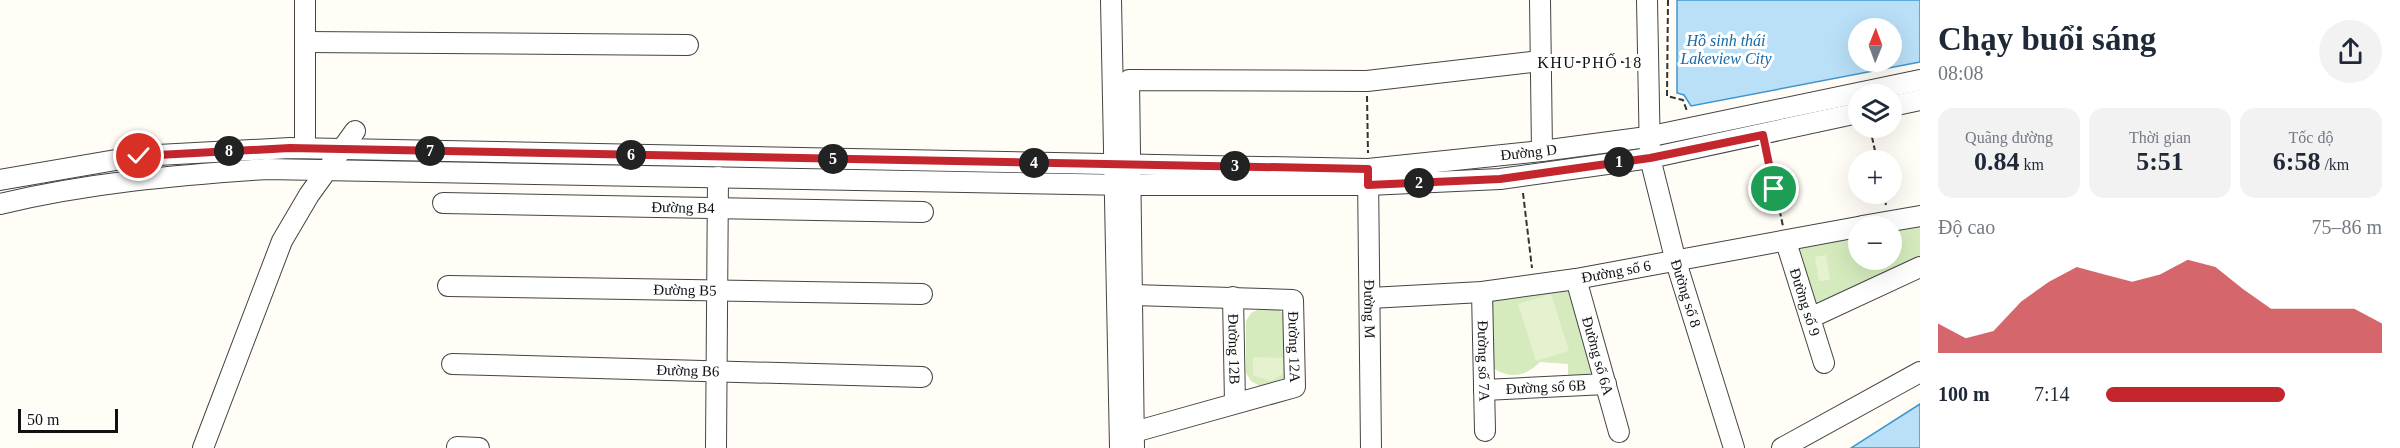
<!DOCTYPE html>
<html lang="vi">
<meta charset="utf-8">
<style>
:root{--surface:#fff;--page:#f2f2f3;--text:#1f2937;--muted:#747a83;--accent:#c4262e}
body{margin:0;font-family:"Times New Roman",serif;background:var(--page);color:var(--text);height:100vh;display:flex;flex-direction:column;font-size:22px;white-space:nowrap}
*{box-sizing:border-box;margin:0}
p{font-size:20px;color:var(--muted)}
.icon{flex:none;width:33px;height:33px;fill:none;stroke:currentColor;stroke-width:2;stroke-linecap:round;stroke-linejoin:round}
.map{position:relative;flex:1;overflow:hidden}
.drawer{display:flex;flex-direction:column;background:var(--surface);width:480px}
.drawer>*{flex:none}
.needle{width:39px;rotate:1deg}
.fabs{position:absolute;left:1848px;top:18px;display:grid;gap:12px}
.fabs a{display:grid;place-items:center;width:54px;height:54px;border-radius:50%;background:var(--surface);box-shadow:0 6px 24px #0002;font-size:30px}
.scale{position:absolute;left:18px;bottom:15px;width:100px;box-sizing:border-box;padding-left:6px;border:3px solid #111;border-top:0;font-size:16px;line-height:21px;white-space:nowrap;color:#111;-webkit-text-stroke:4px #fff;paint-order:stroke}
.pin{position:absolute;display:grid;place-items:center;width:51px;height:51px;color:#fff;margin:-26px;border:3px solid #fff;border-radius:50%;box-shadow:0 2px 6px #0007}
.km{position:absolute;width:30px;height:30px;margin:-15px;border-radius:50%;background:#222;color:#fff;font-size:16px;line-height:30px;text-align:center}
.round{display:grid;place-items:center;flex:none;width:63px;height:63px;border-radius:32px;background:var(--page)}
.overview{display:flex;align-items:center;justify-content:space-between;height:102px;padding:0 18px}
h1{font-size:33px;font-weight:800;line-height:45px}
.stats{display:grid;grid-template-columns:repeat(3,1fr);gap:9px;height:102px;padding:6px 18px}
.stats div{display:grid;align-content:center;border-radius:15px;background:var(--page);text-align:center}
.stats b{font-size:26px;font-weight:800}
.stats small{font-size:16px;font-weight:400}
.stats p{font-size:16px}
.chart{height:168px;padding:12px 18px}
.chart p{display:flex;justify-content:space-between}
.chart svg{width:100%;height:108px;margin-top:6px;fill:var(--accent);opacity:.7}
ul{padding:0 18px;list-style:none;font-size:20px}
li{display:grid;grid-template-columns:96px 72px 1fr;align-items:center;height:45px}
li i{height:15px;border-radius:8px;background:var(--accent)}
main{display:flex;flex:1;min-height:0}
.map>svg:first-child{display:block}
.green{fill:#d5ebbd}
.pitch{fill:#e6f2cf}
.water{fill:#b9e0f7;stroke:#3f96cf;stroke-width:1.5;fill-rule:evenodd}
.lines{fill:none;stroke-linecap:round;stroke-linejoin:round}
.minor-casing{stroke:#444;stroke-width:22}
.path{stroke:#333;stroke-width:2;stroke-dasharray:6 3;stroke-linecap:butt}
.minor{stroke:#fff;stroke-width:20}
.route-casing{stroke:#fff;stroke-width:12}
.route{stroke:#c4262e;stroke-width:8}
.labels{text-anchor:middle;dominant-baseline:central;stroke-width:6;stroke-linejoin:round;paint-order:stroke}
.street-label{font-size:15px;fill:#111;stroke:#fff}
.water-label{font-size:16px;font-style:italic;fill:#1768a6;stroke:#fff}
.neighbourhood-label{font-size:16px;letter-spacing:1.5px;fill:#111;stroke:#fff}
</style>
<main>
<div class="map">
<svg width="1920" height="448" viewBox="0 0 1920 448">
<rect width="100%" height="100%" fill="#fffdf5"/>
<!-- green -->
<g class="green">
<polygon points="1920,223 1920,257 1820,303 1814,302 1797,254 1800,247 1858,234 1858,260 1892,260 1892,228"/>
<path d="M 1562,286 L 1572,290 L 1592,371 L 1588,377 L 1568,378 L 1568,364 L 1540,362 C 1524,378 1508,379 1490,366 L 1490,305 L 1492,299 Z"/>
<polygon points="1264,307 1274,307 1287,316 1286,382 1263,388 1251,381 1246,373 1246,321 1251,313"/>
</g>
<!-- pitch -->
<g class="pitch">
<polygon points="1826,255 1830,280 1819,281 1815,257"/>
<polygon points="1551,294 1569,351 1536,361 1518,304"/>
<polygon points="1253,357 1283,358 1283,374 1271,381 1253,375"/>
</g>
<!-- water -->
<g class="water">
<path d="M 1677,0 L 1920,0 L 1920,62 L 1691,106 L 1684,95 L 1677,93 ZM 1858,28 L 1892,28 L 1892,62 L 1858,62 Z"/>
<polygon points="1920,404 1920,448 1851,448"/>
</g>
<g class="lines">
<!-- minor casing -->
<g class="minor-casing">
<g id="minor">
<polyline points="305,0 305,148"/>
<polyline points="1111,0 1120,448"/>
<polyline points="1540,0 1542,151"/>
<path id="s1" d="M 1647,0 L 1650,158 L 1676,262 L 1734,448"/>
<polyline points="305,42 688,45"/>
<polyline points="1892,106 1920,100"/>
<path id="s2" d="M 1368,174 L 1371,448"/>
<path id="s3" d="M 0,180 L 139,156 L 290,148 L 1368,169 L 1542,151 L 1647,137 L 1920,80"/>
<path id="s4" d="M 443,203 L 923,212"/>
<path d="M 0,204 C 87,183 176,175 266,169 L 1129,185 L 1368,185 L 1500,179 L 1650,158 L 1858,113"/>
<polyline points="1862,226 1920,216"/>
<path id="s5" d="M 1786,242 L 1824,363"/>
<path id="s6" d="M 1576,279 L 1619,432"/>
<path id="s7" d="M 448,286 L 922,294"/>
<path id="s8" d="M 1482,292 L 1485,431"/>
<path id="s9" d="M 1133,295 L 1293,300 L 1295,387 L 1134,432"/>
<path id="s10" d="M 1233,297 L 1235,403"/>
<path id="s11" d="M 1370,298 L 1482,292 L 1576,279 L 1858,227"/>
<polyline points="1810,318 1920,267"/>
<path id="s12" d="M 452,364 L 922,377"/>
<path id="s13" d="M 1484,390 L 1606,384"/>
<polyline points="457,447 479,448"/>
<polyline points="203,448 282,241 309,195 355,131"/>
<polyline points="716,448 718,177"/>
<polyline points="1134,448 1129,80 1367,81 1540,61"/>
<polyline points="1782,448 1920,372"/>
</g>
</g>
<!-- path -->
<g class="path">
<polyline points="1668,0 1667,96 1683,100 1687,111"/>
<polyline points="1558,62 1633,62"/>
<polyline points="1367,96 1368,153"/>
<polyline points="1870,128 1877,160"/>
<polyline points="1766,149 1783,226"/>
<polyline points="1523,193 1532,268"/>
<polyline points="1884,194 1886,205"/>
</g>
<!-- minor -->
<use href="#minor" class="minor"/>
</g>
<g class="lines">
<!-- route casing -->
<g class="route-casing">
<polyline id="route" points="139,156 290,148 1368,169 1368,185 1500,179 1650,158 1763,135 1774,189"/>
</g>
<!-- route -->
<use href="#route" class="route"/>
</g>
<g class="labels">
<!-- street labels -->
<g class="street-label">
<text stroke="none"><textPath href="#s3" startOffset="1532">Đường D</textPath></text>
<text stroke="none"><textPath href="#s4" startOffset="240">Đường B4</textPath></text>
<text stroke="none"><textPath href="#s11" startOffset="248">Đường số 6</textPath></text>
<text stroke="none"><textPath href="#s7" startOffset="237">Đường B5</textPath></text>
<text stroke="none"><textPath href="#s1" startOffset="298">Đường số 8</textPath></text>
<text stroke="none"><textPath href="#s5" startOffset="63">Đường số 9</textPath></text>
<text stroke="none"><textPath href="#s2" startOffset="135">Đường M</textPath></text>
<text stroke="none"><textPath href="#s9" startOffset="207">Đường 12A</textPath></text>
<text stroke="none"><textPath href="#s10" startOffset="52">Đường 12B</textPath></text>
<text stroke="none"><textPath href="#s6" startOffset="80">Đường số 6A</textPath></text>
<text stroke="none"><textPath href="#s8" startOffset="69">Đường số 7A</textPath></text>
<text stroke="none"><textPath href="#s12" startOffset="236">Đường B6</textPath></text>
<text stroke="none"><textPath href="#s13" startOffset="62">Đường số 6B</textPath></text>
</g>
<!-- water labels -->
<g class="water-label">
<text x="1726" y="40">Hồ sinh thái<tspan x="1726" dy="18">Lakeview City</tspan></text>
</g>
<!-- neighbourhood labels -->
<g class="neighbourhood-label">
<text x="1590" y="62">KHU PHỐ 18</text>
</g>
</g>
</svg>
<div class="fabs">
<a><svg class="needle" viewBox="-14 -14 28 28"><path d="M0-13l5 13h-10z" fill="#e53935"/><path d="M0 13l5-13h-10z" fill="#747a83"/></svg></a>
<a><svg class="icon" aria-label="layers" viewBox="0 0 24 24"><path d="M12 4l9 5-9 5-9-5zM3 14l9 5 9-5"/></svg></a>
<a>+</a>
<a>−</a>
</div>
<div class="scale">50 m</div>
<div class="pin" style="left:1774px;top:189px;background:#1e9e55"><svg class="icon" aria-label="arrive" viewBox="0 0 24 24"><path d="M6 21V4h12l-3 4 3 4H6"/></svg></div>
<div class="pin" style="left:139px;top:156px;background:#d93025"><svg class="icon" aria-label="check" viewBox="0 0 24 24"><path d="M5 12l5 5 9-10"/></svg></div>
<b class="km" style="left:1619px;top:162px">1</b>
<b class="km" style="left:1419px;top:183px">2</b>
<b class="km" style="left:1235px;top:166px">3</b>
<b class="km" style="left:1034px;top:163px">4</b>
<b class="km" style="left:833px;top:159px">5</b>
<b class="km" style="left:631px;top:155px">6</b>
<b class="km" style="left:430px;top:151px">7</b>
<b class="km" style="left:229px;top:151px">8</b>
</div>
<section class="drawer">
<div class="overview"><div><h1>Chạy buổi sáng</h1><p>08:08</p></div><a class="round"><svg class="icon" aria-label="share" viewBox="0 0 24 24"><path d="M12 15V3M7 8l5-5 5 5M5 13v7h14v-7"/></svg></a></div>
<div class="stats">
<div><p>Quãng đường</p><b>0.84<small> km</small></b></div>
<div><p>Thời gian</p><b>5:51</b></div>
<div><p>Tốc độ</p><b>6:58<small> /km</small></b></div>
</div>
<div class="chart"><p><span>Độ cao</span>75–86 m</p>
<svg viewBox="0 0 160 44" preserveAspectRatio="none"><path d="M0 44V32L10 38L20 35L30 23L40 15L50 9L60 12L70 15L80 12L90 6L100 9L110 18L120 26L130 26L140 26L150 26L160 32V44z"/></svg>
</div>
<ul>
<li><b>100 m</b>7:14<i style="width:65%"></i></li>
</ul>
</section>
</main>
